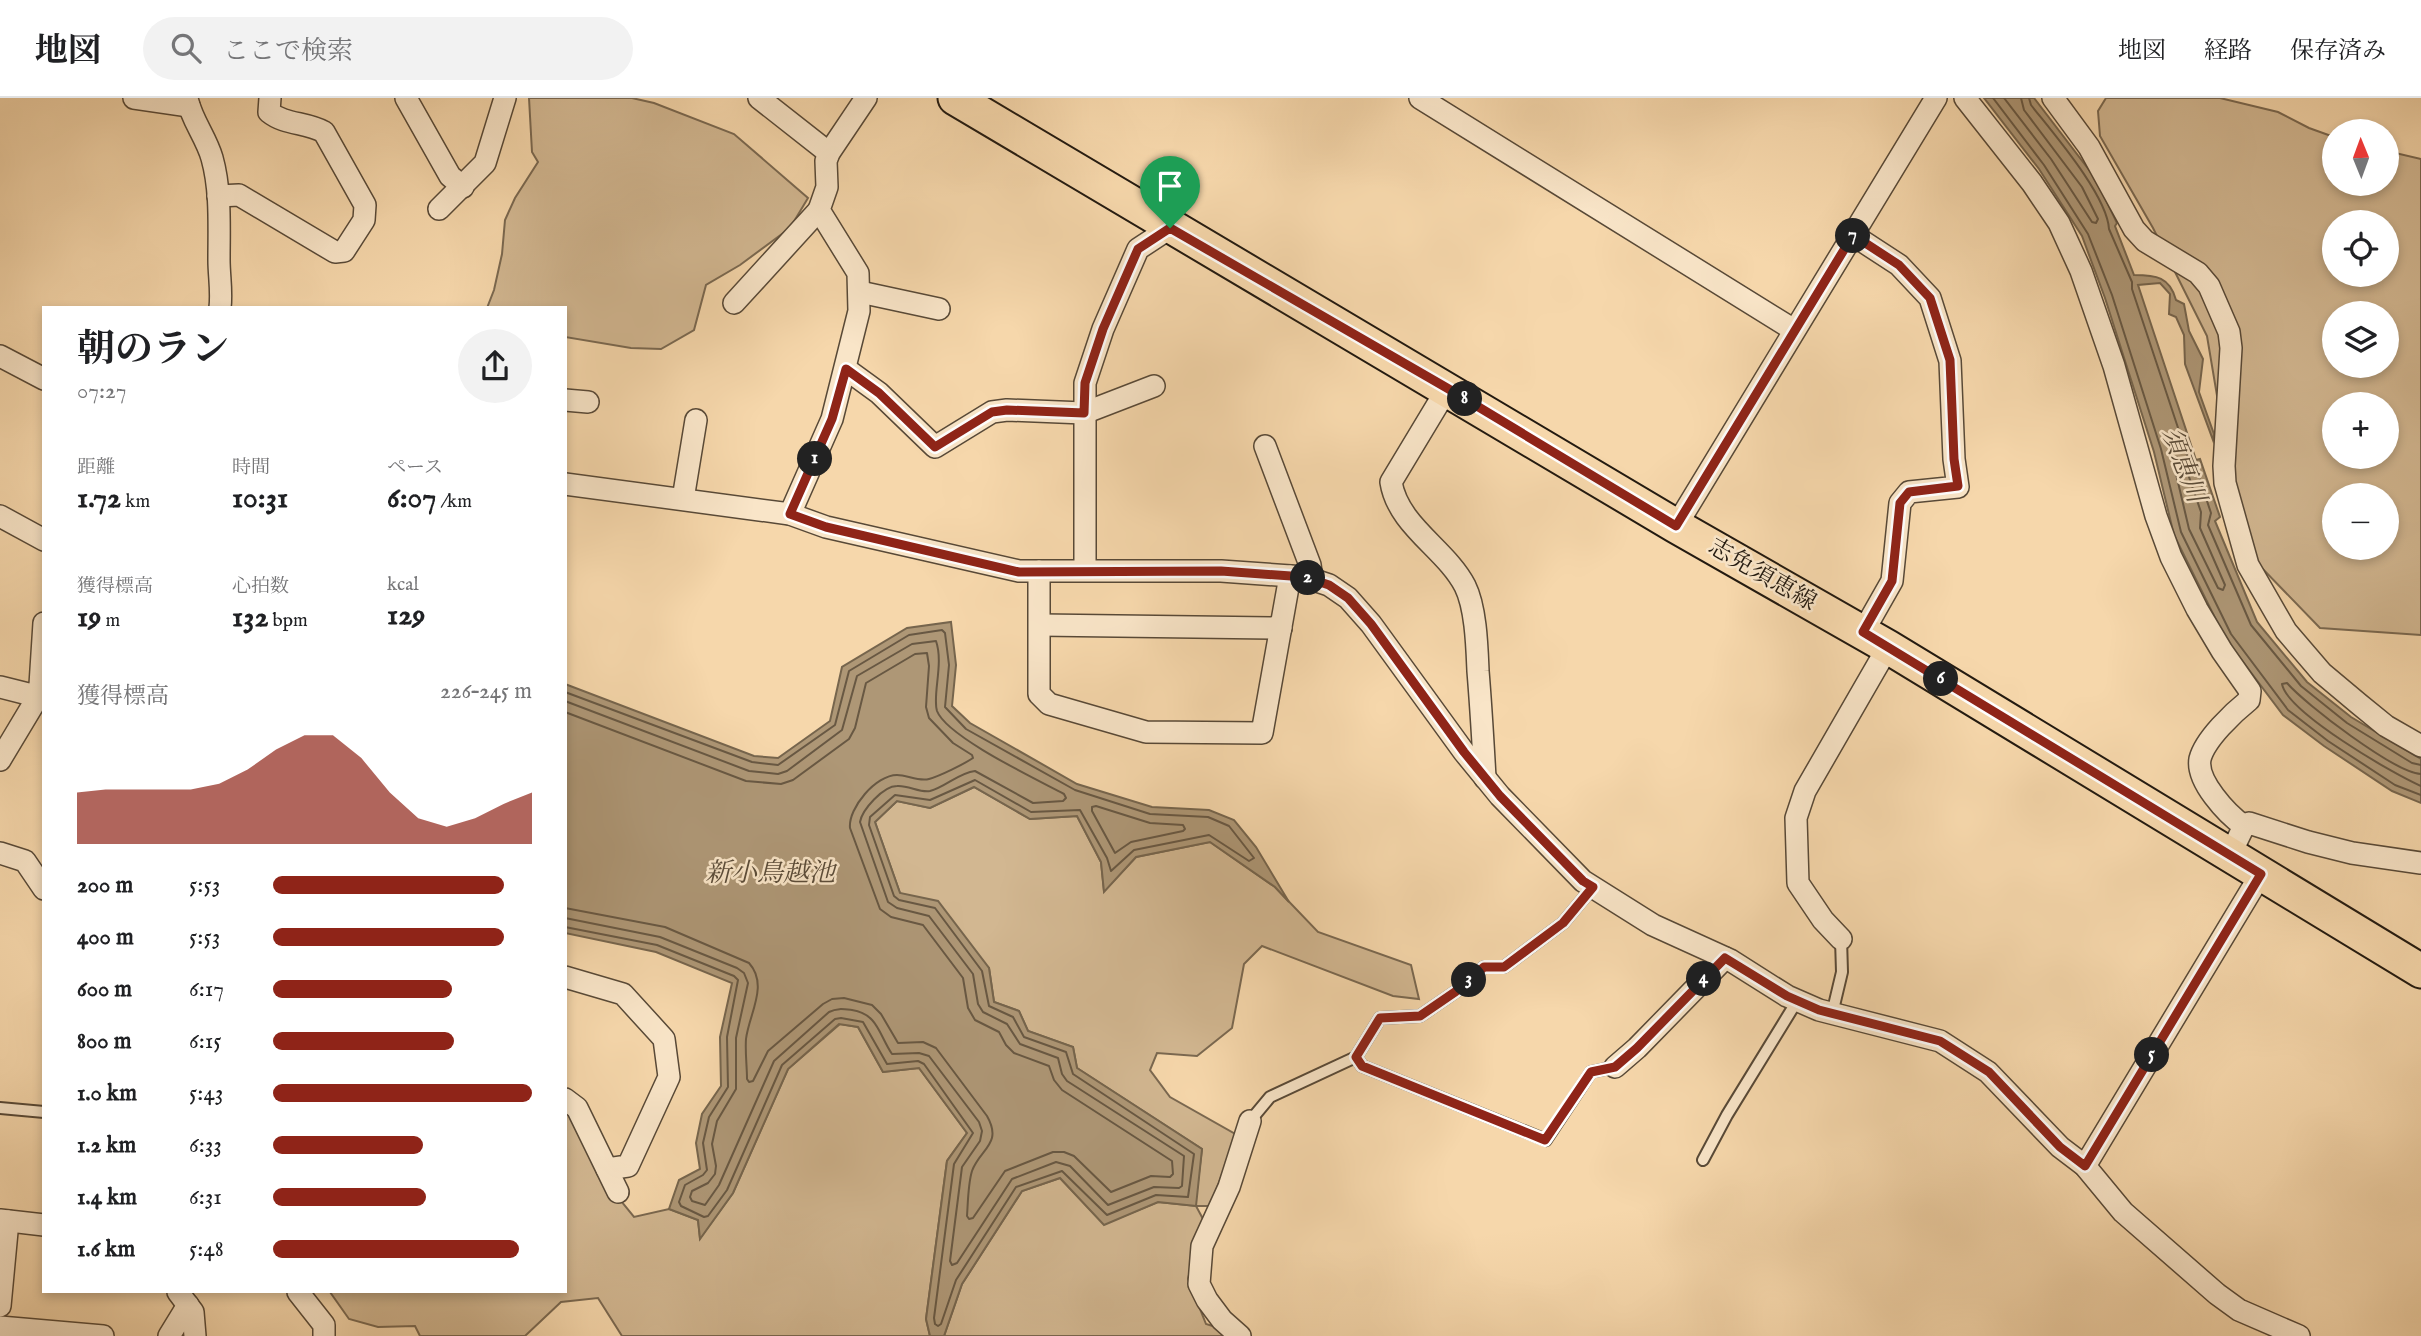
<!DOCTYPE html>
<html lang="ja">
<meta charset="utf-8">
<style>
:root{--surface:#fff;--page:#f2f2f2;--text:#202124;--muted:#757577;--line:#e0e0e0;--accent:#8f2418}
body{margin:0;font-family:"IM FELL English","Noto Serif JP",serif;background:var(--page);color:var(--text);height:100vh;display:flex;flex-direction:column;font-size:26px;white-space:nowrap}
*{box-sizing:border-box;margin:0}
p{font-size:23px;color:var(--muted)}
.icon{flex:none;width:38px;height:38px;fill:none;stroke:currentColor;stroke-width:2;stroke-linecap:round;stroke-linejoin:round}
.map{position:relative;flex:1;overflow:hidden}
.side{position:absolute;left:42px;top:208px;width:525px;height:987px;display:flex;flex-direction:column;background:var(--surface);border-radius:0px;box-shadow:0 4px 10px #0003}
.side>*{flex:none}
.needle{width:46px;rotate:359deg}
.controls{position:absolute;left:2322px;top:21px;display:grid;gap:14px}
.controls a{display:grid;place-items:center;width:77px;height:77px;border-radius:50%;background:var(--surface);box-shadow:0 4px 10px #0003;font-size:35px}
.pin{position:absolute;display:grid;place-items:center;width:60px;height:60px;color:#fff;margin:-72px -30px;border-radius:50% 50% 50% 0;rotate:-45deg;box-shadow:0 0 7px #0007}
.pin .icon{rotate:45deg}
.km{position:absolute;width:35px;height:35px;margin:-18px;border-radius:50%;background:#222;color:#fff;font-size:19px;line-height:35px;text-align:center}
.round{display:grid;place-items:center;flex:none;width:74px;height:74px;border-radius:37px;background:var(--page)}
.head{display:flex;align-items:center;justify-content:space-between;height:119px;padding:0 35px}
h1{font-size:38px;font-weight:700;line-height:52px}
.figures{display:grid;grid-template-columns:repeat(3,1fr);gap:10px;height:119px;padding:7px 35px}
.figures div{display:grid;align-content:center}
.figures b{font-size:30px;font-weight:700}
.figures small{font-size:19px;font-weight:400}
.figures p{font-size:19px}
.chart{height:196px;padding:14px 35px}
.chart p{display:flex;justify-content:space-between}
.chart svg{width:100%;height:126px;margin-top:7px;fill:var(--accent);opacity:.7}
ul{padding:0 35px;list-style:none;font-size:23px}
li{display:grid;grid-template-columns:112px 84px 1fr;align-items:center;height:52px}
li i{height:18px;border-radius:9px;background:var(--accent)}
header{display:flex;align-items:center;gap:42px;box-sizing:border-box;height:98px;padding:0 35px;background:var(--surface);border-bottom:2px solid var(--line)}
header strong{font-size:33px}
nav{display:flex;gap:38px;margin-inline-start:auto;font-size:24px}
.search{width:490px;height:63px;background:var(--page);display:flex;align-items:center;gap:18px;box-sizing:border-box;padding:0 24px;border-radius:38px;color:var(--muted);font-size:26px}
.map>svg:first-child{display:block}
.green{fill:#d2b791;stroke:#7a6850;stroke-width:2;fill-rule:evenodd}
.water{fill:#ae9776;stroke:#76654d;stroke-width:2}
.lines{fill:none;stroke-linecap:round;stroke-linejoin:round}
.shore{stroke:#685843;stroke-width:2}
.service-casing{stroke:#584937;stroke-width:14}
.minor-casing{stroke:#584937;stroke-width:24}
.primary-casing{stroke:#231a10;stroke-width:37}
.service{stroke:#f9e5c8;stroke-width:10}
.minor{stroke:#f9e5c8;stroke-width:21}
.primary{stroke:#f6d7ab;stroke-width:33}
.route-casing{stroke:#fff;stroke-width:14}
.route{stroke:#8f2418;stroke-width:9}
.labels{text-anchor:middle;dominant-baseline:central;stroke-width:5;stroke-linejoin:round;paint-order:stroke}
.street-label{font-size:24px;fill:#231a10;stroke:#f9e5c8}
.water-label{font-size:26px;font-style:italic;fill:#5b4c39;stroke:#f9e5c8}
</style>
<header>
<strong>地図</strong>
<div class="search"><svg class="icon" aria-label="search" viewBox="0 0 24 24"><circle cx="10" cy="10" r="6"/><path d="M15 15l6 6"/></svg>ここで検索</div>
<nav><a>地図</a><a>経路</a><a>保存済み</a></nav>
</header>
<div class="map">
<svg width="2421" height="1238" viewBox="0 0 2421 1238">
<rect width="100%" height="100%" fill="#f6d7ab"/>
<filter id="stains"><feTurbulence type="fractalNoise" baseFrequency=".00286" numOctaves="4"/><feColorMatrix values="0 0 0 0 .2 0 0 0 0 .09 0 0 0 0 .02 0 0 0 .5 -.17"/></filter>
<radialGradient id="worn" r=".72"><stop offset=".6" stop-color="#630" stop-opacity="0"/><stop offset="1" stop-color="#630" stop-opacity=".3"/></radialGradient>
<!-- green -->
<g class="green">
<polygon points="529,0 632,0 654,5 734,36 808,100 790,130 740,167 706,187 694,232 661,251 631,250 565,239 565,210 487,210 494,192 502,156 505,122 515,100 538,64 532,54"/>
<path d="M 2106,0 L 2220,0 L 2278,14 L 2309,30 L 2334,39 L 2334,86 L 2387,86 L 2387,53 L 2421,61 L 2421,537 L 2320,530 L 2256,464 L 2230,375 L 2207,238 L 2153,130 L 2100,38 L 2098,13 ZM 2334,124 L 2387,124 L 2387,177 L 2334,177 ZM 2334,215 L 2387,215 L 2387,268 L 2334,268 ZM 2334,306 L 2387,306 L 2387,359 L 2334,359 ZM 2334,397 L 2387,397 L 2387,450 L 2334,450 Z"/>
<polygon points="974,689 1030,721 1077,718 1101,764 1104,793 1136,759 1210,744 1275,789 1318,834 1411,867 1419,901 1393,898 1262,848 1244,866 1232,930 1197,958 1157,955 1150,972 1170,999 1237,1037 1210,1108 1196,1108 1203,1121 1188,1181 1206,1226 1244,1238 944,1238 962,1186 1022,1093 1060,1080 1104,1126 1158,1104 1195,1108 1202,1051 1077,970 1073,949 1028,933 1019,913 994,904 989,870 900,795 875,724 897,703 930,710"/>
<polygon points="840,926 858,929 883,974 919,970 967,1035 947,1063 926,1221 930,1238 622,1238 598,1200 561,1204 525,1238 420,1238 415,1228 378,1229 349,1221 330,1194 565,1194 565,1011 581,1023 599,1076 634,1119 669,1111 698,1122 700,1140 733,1095 788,971"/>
</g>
<!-- water -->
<g class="water">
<path d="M 1984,0 L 2034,0 L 2096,81 L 2117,125 L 2115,128 L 2134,177 C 2156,177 2170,179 2176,202 L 2184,206 L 2189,233 L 2203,261 L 2199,294 L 2214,336 L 2213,342 L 2185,266 L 2184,237 L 2176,219 L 2169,216 L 2170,196 L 2160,185 L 2138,187 L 2196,362 L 2200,361 L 2220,419 L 2215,423 L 2257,524 L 2307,584 L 2351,619 L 2421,661 L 2421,705 L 2392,693 L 2324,648 L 2283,617 L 2225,540 L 2174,437 L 2154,354 L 2105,200 L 2082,138 L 2039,71 Z"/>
<polygon points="951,524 956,567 952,608 970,625 1077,686 1152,709 1209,712 1234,722 1256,749 1289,804 1275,789 1210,744 1136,759 1104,794 1101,764 1077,718 1030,721 974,689 930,710 897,703 875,724 900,795 938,803 989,870 994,904 1019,913 1028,933 1073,949 1077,970 1202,1051 1196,1108 1158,1104 1104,1127 1060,1080 1022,1093 962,1186 944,1238 930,1238 926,1221 947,1063 967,1035 919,970 883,974 858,929 839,926 788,971 733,1095 700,1141 698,1122 669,1111 679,1082 700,1071 696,1045 702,1016 721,988 720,939 732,885 656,854 565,835 565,586 754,658 778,660 830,623 842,569 907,530"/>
</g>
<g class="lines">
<!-- shore -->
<g class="shore">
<polyline points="1993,0 2044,67 2088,136 2112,197 2161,351 2181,434 2231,536 2288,612 2328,643 2395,687 2421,697"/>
<polyline points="2004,0 2051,61 2092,124 2096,125 2098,121 2082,89 2024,12 2021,0"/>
<path d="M 2029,0 L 2031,7 C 2053,35 2107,97 2109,131 L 2132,184 L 2132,191 L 2189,363 L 2196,370 L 2211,415 L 2208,427 L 2251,527 L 2301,588 L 2347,625 L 2412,665 L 2421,667"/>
<polygon points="2175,359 2179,360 2188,376 2201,414 2200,430 2225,487 2223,492 2218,490 2189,431 2173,363"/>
<polyline points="565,594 752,664 778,667 835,627 849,573 909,537 942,532 945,535 949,567 945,609 966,631 1075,692 1150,716 1208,719 1229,728 1254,760 1249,763 1209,737 1134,752 1111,773 1107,760 1080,712 1031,714 975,682 930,702 895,697 870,719 869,727 894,798 899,802 935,810 982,873 989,908 1013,919 1024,939 1066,954 1073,976 1194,1056 1188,1099 1156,1097 1107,1117 1062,1073 1016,1089 956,1182 941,1226 938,1228 935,1226 934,1220 954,1066 973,1035 924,966 918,963 887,966 863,924 841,920 835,921 782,967 727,1092 708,1118 704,1119 681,1108 679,1104 685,1087 703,1077 707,1072 703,1045 709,1019 728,989 727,939 738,882 734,878 657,847 565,829"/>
<path d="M 565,603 L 749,673 L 778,676 L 787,673 L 842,632 L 857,578 L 912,546 L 936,543 C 944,566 932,597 937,613 C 947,639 1038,682 1064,696 L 1066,700 L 1063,703 L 1033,705 L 975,673 C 958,675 946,689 930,693 C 920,695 908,687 897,688 C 883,688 862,712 860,724 L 888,804 L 897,810 L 929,818 L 973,876 L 978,906 L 983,914 L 1007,926 L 1020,946 L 1058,960 L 1062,976 L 1067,983 L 1184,1058 L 1182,1088 L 1179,1090 L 1154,1089 L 1108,1107 L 1070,1068 L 1056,1064 L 1012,1081 L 957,1165 L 952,1167 L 950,1163 L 962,1069 L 980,1043 L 982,1033 L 979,1024 L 929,958 L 919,955 L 892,956 C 879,937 878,916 852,912 C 843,911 837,910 829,914 L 774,963 L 719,1087 L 705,1107 L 692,1103 L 690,1099 L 692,1093 L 708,1085 L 715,1076 L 716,1068 L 712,1046 L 717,1023 L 736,991 L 736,940 L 748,885 L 744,875 L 737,870 L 660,839 L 565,820"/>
<path d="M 565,614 L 746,683 L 781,686 L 793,682 L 849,641 L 855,630 L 866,585 L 915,556 L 927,555 L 929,568 L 926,609 L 929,620 L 953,645 L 972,657 L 973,660 C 964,666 940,678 929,681 C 919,684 907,677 897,677 C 876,677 848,710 850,730 L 880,811 L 891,819 L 923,827 L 963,880 L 968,910 L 975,922 L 999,934 L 1006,947 L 1014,955 L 1049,968 L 1054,982 L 1062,992 L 1172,1063 L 1173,1076 L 1170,1079 L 1151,1078 L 1111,1094 L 1074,1058 L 1064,1054 L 1053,1054 L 1005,1073 L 973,1120 L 969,1121 L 967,1118 C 968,1104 968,1086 972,1073 C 980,1051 1003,1046 987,1018 L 936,950 L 923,944 L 898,945 L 881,916 L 872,907 L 844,900 L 832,901 L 823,906 L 768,953 L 753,983 L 749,984 L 747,981 C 747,968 745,954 746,941 C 749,916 769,887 749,865 L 665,829 L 565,810"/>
<path d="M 2421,676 C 2395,675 2305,606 2287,585 L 2282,586 C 2287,614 2393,676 2421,688"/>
<polygon points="1096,708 1150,725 1183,727 1185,731 1183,733 1131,744 1115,755 1092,713 1092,709"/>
</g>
<!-- service casing -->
<g class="service-casing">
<g id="service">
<polyline points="1593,789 1563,825 1504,869 1484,869 1455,894 1420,918 1380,920 1356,959 1362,968 1546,1042 1591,974 1615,969"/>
<polyline points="1832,916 1842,874 1841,841"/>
<polyline points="0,1010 44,1014"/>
<polyline points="1250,1023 1270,999 1356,959"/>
<polyline points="1703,1062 1727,1017 1797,903"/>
</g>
</g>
<!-- minor casing -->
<g class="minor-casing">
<g id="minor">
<polyline points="134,0 189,8"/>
<path d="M 187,0 C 191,21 206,39 212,60 C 221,92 219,128 219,162 C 219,178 222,193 220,210"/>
<polyline points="406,0 450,78 463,89"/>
<polyline points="759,0 829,55"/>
<polyline points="1420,0 1794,232"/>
<path d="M 1965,0 L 2032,85 L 2059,125 L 2081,173 L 2114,268 L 2156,418 L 2171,459 L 2197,511 L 2222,553 L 2250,593 L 2249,602 C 2234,614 2205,641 2200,661 C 2196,683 2227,716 2244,728"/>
<polyline points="2053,0 2089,49 2134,131 2145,143 2198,175 2209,188 2229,234 2231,250 2224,368 2225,385 2248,467 2286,533 2322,575 2359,606 2386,628 2421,648"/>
<path d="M 218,98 L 239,97 L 335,154 L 344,153 L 364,122 L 365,107 L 324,34 C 306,24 285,27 269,14 L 270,0"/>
<polyline points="439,111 485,65 505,0"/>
<polyline points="1853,137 1899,167 1930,200 1950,263 1954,361 1958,389 1909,394 1900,405 1892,483 1863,534"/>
<polyline points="860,194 939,211"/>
<polyline points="734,205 819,112"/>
<polyline points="0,258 44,281"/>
<polyline points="846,271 879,295 935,349 992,314 1007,312 1084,315 1154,288"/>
<path d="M 1447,291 L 1391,384 C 1398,428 1446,451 1465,488 C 1476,510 1477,549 1478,573 C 1481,609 1483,644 1485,680"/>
<polyline points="565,302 588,304"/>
<polyline points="1265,348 1310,467 1312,481"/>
<polyline points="565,386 790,416 826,429 1019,473 1221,473 1305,479 1329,487 1348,500 1371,526 1464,654 1500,698 1583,783 1653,827 1730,862 1787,898 1819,912 1940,943 1988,974 2060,1049 2085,1068 2123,1114 2217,1196 2239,1212 2299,1238"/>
<polyline points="683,401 696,322"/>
<polyline points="790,416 832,321 859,213 858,175 819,112 827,89 826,63 829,55 866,0"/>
<polyline points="0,418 44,442"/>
<polyline points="1676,428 1936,0"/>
<polyline points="1085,472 1085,285 1103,231 1138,151 1170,130"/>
<polyline points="1039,473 1039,596 1049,606 1146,634 1262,635 1290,478"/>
<polyline points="1040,527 1281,530"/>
<polyline points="0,589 36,598"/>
<polyline points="0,662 33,607 40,587 44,525"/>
<polyline points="0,755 25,763 44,791"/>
<polyline points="2230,757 2244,728 2249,725 2308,744 2352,755 2421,765"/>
<polyline points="1841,841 1823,822 1798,785 1796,720 1805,693 1888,549"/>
<polyline points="565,879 623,896 664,941 669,979 628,1068 607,1071"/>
<polyline points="1615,969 1637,950 1725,860"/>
<polyline points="565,1001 577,1010 618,1094"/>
<polyline points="2085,1068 2261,776"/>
<polyline points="0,1122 44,1127"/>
<polyline points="178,1194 193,1214 195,1238"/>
<polyline points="298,1194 324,1227 324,1238"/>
<polyline points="0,1208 8,1123"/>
<polyline points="0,1229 103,1238"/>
<polyline points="169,1238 188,1207"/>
<polyline points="1240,1238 1222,1222 1207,1202 1199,1186 1202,1148 1229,1089 1250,1023"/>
</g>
</g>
<!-- primary casing -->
<g class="primary-casing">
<polyline id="primary" points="955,0 1676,428 1888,549 2421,873"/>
</g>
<!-- service -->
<use href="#service" class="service"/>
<!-- minor -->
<use href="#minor" class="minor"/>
<!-- primary -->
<use href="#primary" class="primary"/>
</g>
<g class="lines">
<!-- route casing -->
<g class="route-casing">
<polygon id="route" points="1170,130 1447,290 1676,428 1853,137 1899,167 1930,200 1950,262 1954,361 1958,388 1909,394 1900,405 1892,483 1863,534 2261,776 2085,1068 2060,1049 1989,974 1940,943 1819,912 1787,898 1725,860 1637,950 1615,969 1591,974 1545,1042 1362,968 1356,959 1380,920 1420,918 1455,894 1484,869 1504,869 1563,825 1593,789 1583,783 1500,698 1464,654 1371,526 1348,500 1329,487 1305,479 1221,473 1019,474 826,429 790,416 832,321 846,271 879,295 935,349 992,314 1007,312 1084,315 1085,285 1103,231 1138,151"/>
</g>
<!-- route -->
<use href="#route" class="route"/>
</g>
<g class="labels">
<!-- street labels -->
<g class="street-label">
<text transform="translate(1762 477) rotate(30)">志免須恵線</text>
</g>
<!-- water labels -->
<g class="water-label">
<text transform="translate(2183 367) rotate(69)">須恵川</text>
<text x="770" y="775">新小鳥越池</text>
</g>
</g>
<rect width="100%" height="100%" filter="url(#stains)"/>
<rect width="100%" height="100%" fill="url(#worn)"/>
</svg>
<div class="controls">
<a><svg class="needle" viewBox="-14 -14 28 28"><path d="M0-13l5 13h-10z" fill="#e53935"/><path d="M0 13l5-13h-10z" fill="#757577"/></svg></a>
<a><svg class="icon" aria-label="locate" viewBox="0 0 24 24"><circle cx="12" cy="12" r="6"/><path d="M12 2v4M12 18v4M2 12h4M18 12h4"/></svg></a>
<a><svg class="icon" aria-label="layers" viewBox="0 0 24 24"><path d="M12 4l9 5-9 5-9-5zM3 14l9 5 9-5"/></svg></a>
<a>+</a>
<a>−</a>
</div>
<div class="pin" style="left:1170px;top:130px;background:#1e9e55"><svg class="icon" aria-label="arrive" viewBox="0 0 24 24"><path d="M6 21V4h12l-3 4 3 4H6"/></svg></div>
<b class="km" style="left:815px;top:361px">1</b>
<b class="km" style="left:1308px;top:480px">2</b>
<b class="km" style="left:1469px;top:882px">3</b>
<b class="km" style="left:1704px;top:881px">4</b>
<b class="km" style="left:2152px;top:957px">5</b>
<b class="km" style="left:1941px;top:581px">6</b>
<b class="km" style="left:1853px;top:138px">7</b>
<b class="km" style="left:1465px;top:301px">8</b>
<section class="side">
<div class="head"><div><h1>朝のラン</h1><p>07:27</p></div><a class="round"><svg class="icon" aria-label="share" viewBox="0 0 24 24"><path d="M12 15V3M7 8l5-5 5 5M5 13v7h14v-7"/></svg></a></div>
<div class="figures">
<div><p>距離</p><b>1.72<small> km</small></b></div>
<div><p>時間</p><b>10:31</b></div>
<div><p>ペース</p><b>6:07<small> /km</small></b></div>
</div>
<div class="figures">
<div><p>獲得標高</p><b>19<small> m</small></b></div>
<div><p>心拍数</p><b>132<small> bpm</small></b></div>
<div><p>kcal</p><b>129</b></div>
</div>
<div class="chart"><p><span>獲得標高</span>226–245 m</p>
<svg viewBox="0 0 160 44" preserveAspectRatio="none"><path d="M0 44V26L10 25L20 25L30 25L40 25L50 23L60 18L70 11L80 6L90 6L100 14L110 26L120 35L130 38L140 35L150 30L160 26V44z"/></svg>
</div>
<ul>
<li><b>200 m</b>5:53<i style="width:89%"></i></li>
<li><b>400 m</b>5:53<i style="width:89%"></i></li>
<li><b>600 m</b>6:17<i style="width:69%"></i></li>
<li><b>800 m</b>6:15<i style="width:70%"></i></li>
<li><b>1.0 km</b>5:43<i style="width:100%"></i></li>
<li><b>1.2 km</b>6:33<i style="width:58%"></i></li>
<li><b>1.4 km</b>6:31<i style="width:59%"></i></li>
<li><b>1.6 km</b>5:48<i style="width:95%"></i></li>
</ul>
</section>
</div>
